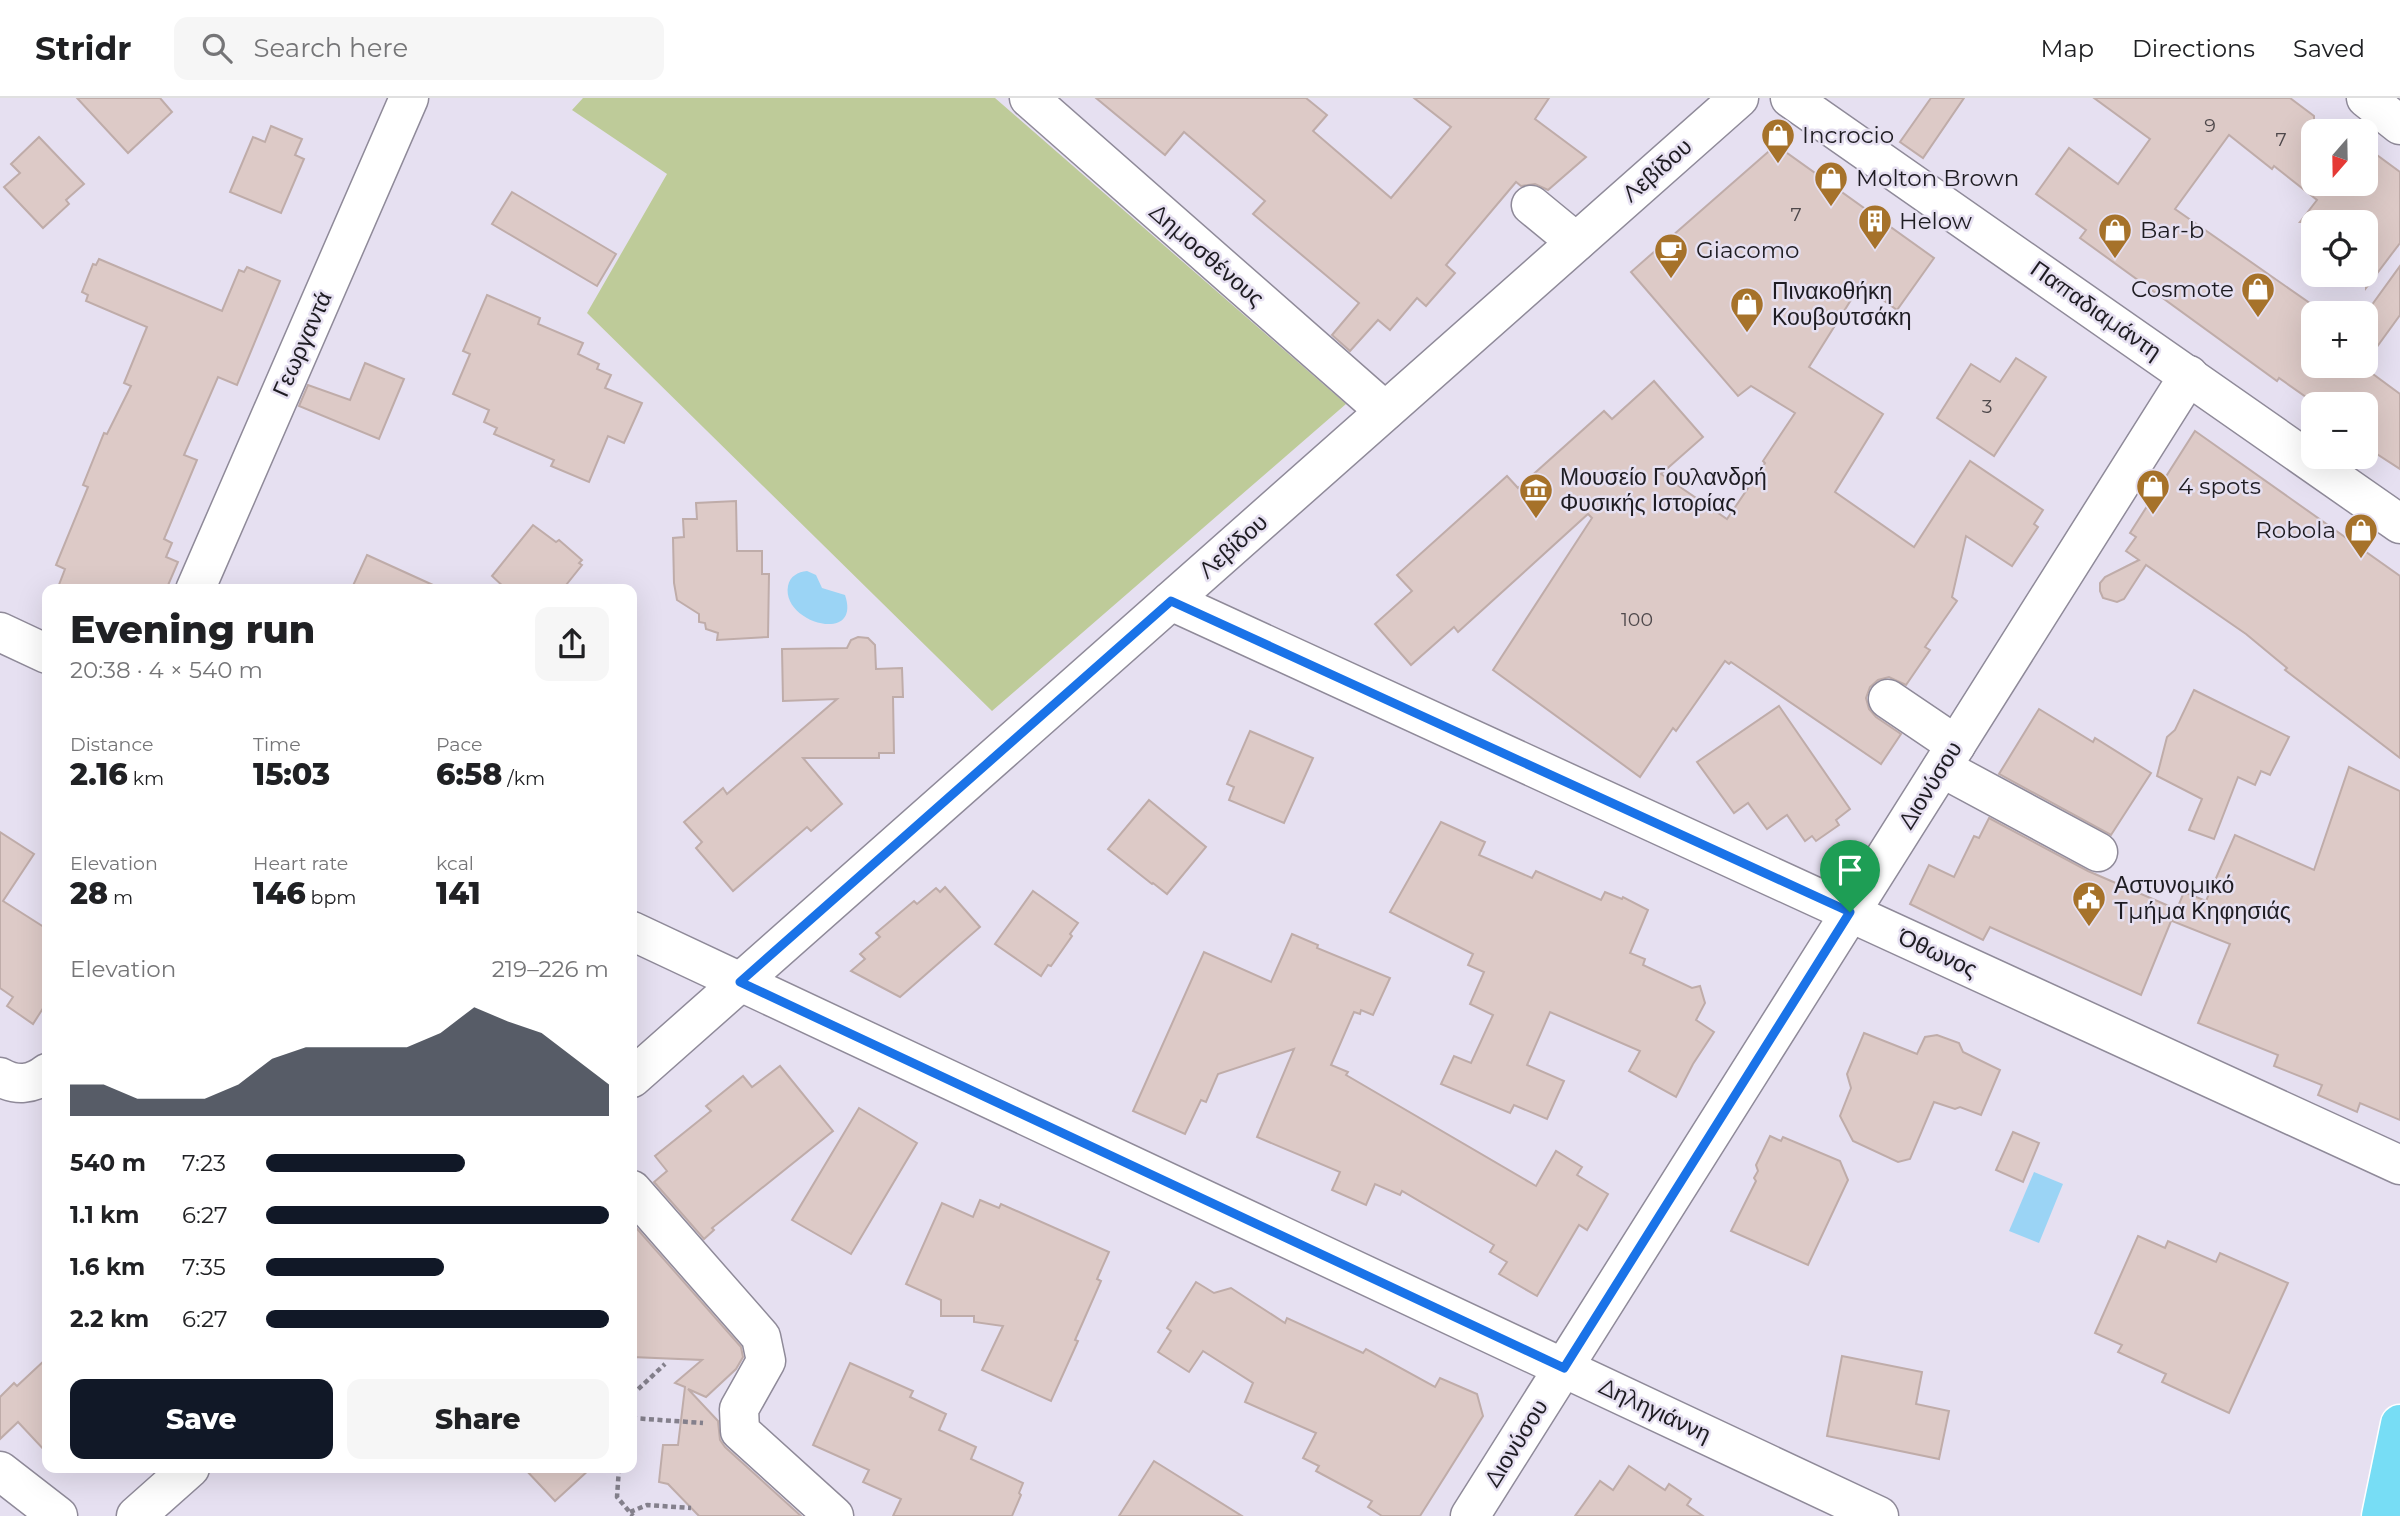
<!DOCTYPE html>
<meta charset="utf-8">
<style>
:root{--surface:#fff;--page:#f6f6f6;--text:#202124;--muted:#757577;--line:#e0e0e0;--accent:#111827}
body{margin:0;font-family:Montserrat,sans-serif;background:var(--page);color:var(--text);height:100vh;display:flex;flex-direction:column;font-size:26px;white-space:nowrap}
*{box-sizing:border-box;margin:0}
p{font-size:23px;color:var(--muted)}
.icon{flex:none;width:38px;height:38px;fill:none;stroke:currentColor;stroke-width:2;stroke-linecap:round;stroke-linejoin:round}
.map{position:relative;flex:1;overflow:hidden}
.side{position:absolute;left:42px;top:486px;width:595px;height:889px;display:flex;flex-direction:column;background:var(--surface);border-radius:14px;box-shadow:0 7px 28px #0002}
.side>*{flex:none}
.needle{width:46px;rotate:200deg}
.controls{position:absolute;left:2301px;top:21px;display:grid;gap:14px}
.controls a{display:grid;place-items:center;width:77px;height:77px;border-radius:14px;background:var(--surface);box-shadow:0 7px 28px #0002;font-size:35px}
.pin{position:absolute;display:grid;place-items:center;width:60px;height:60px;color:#fff;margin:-72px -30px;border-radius:50% 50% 50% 0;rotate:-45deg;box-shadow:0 0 7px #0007}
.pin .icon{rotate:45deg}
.round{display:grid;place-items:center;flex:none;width:74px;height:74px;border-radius:14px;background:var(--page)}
.summary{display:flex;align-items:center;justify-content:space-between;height:119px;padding:0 28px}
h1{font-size:38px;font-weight:800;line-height:52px}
.metrics{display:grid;grid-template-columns:repeat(3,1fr);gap:10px;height:119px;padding:7px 28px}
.metrics div{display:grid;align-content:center}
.metrics b{font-size:30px;font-weight:800}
.metrics small{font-size:19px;font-weight:400}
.metrics p{font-size:19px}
.chart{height:196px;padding:14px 28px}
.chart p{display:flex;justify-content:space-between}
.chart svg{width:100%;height:126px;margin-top:7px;fill:var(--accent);opacity:.7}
.button{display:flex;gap:14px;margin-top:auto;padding:14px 28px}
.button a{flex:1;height:80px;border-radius:14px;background:var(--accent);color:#fff;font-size:28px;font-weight:800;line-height:80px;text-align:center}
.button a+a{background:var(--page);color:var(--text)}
ul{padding:0 28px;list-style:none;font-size:23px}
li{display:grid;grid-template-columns:112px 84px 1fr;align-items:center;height:52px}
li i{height:18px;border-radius:9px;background:var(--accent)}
header{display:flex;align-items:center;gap:42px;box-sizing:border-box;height:98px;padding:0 35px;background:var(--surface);border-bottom:2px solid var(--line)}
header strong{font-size:33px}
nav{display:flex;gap:38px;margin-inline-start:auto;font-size:24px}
.search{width:490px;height:63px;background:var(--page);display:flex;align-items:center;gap:18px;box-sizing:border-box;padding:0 24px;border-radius:14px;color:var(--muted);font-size:26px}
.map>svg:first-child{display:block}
.green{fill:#becb99}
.water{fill:#9bd4f5}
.building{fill:#ddcac7;stroke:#bfaca9;stroke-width:2}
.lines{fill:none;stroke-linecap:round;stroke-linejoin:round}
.minor-casing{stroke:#8f8a99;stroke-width:41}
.major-casing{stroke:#fff;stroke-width:41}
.path{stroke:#84808c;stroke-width:4.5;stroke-dasharray:5 3.5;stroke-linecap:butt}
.minor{stroke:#fff;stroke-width:38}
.major{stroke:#77ddf5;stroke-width:38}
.route-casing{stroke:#fff;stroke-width:14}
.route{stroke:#1a73e8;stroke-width:9}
.labels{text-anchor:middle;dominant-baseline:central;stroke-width:5;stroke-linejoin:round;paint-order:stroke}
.number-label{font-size:19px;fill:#4e484b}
.poi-label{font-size:23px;fill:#1e1c22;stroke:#e6e0f1;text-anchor:start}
.street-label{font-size:23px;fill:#1e1c22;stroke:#e6e0f1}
</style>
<header>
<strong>Stridr</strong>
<div class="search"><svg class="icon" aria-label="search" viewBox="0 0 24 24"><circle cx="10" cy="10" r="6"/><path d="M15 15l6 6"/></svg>Search here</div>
<nav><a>Map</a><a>Directions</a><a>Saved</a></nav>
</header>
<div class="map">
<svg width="2400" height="1418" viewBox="0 0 2400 1418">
<rect width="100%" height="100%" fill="#e6e0f1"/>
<!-- green -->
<polygon class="green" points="583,0 995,0 1346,306 992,613 587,215 667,76 572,12"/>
<!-- water -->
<g class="water">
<path d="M 807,473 L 816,477 L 822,490 L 845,497 C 862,547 781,525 788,488 C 790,478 798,474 807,473 Z"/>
<polygon points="2034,1074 2063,1086 2039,1145 2009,1133"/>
</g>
<!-- building -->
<g class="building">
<polygon points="77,0 160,0 172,14 128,55"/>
<polygon points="1096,0 1306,0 1327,17 1313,33 1391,100 1451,29 1414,0 1549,0 1535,21 1586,59 1548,92 1535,86 1521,88 1516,84 1446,167 1455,175 1426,208 1417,200 1390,232 1378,222 1350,253 1332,237 1359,205 1253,116 1265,103 1184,34 1165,57"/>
<polygon points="1931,0 1964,0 1923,60 1900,44"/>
<polygon points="2094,0 2290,0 2314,18 2314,86 2366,86 2366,49 2400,74 2400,145 2366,190 2366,124 2300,124 2317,102 2274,68 2272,71 2229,37 2175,111 2314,208 2314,268 2362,268 2400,296 2400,371 2366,349 2366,306 2316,306 2279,280 2277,283 2080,140 2086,132 2036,96 2069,50 2118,86 2150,41"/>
<polygon points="271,28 302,41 295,57 304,61 281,115 230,94 253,39 265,44"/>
<polygon points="39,39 84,86 66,102 69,106 43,130 4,89 20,75 11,66"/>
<polygon points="1776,47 1934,160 1897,212 1861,186 1809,269 1883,316 1835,394 1914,449 1970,363 2043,412 2034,426 2038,429 2012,468 1966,438 1952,499 1957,503 1925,549 1930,552 1906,587 1889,579 1878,582 1870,589 1866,600 1869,611 1876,619 1901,636 1881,666 1731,564 1729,566 1725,563 1676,633 1673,630 1640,679 1493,572 1592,420 1588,416 1458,534 1454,529 1411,567 1375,526 1412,493 1397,477 1507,378 1518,390 1604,313 1612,321 1654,283 1703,339 1661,376 1727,421 1765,365 1763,363 1795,315 1751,288 1738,298 1631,174"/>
<polygon points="512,94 616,156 597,188 492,126"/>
<polygon points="99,161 222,213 239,172 244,174 247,169 280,183 237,287 218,279 184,357 197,362 164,441 172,445 166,459 178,464 166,492 57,492 65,471 56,467 88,389 83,387 104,335 107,336 131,288 124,285 147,229 86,203 88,197 82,194 93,166 96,167"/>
<polygon points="2400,168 2400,217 2366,264 2366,215"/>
<polygon points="487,197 540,220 538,226 583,245 578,256 599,266 597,271 611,277 605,290 642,305 624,345 608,338 589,384 551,368 554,362 494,336 497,330 484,324 489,312 453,296 470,256 463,253"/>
<polygon points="2016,260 2046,279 1994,358 1937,320 1971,266 2000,284"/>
<polygon points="365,265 404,281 379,341 299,308 308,287 350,302"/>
<polygon points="2195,333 2400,478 2400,660 2285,572 2287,570 2246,536 2146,467 2124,501 2117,504 2103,500 2100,493 2100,485 2105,479 2139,462 2126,453 2136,439 2130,435"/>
<polygon points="736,403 737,453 762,453 762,476 769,476 768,539 717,542 718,535 706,531 705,525 699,524 699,516 677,502 674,485 673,440 684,439 683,421 697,421 696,405"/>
<polygon points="533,427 556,444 559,442 582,462 579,465 582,467 562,492 507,492 492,478"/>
<polygon points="367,457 444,492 351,492"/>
<polygon points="858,539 868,540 875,547 876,571 902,570 903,599 893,599 894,655 879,655 879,660 803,660 842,706 811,733 807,729 733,793 696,750 702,744 684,724 723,690 727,696 837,601 783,603 782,551 847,550 851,542"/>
<polygon points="2194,592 2289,639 2270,677 2261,673 2255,687 2238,679 2214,741 2189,732 2202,701 2157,678 2167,639 2175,632"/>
<polygon points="1779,608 1850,711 1836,722 1839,727 1816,743 1812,738 1805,743 1787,717 1767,731 1748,705 1734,715 1697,664"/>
<polygon points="2039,611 2093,644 2095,640 2151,675 2111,737 1999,676"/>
<polygon points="1250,633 1313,660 1284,725 1229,702 1234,689 1227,686"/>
<polygon points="2349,669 2400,693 2400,1022 2360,1005 2357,1014 2318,997 2322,987 2274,968 2278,957 2198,925 2230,846 2172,823 2184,794 2206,803 2235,737 2314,772"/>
<polygon points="1149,702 1206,749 1167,796 1153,785 1152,786 1108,751"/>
<polygon points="1989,720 2088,773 2176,811 2141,897 1990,829 1983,842 1910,806 1929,767 1954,779 1974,738 1979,740"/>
<polygon points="1441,724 1485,744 1479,757 1532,780 1536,773 1601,802 1605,794 1622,801 1623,799 1648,812 1630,855 1645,861 1643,867 1692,890 1700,888 1705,905 1696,922 1714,934 1693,966 1676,999 1629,973 1640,953 1550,914 1527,967 1564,983 1547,1021 1514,1007 1510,1015 1441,986 1454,958 1471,965 1493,917 1470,906 1484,874 1468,867 1473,856 1390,814"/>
<polygon points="0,734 34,756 3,803 47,831 47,904 33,926 7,908 13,899 0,890"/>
<polygon points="945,789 980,829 900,899 851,873 865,861 860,856 880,839 876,835 914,803 917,806 936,790 940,794"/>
<polygon points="1033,793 1078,825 1070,836 1072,838 1051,868 1048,867 1041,878 995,846"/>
<polygon points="1292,836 1318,847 1317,850 1390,880 1373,917 1361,912 1360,916 1354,914 1331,967 1348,974 1346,977 1536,1088 1556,1053 1582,1069 1577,1077 1608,1096 1587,1132 1579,1127 1537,1198 1499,1176 1507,1164 1490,1154 1494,1147 1402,1093 1400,1097 1375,1086 1366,1107 1332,1092 1340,1074 1257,1039 1294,951 1218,976 1206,1004 1201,1002 1185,1036 1133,1013 1204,854 1271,884"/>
<polygon points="1864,935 1917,956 1925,939 1937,937 1959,945 1963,954 2000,972 1981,1017 1960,1009 1955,1011 1934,1004 1910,1061 1898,1064 1853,1043 1840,1018 1851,990 1847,976"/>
<polygon points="780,968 833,1033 712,1130 714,1132 704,1141 654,1084 667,1073 655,1058 711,1013 706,1008 743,978 752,989"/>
<polygon points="859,1010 917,1045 851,1156 792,1122"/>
<polygon points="2013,1034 2039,1045 2023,1084 1996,1072"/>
<polygon points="1770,1038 1781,1043 1783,1039 1840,1063 1848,1082 1808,1167 1731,1133 1756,1083 1754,1080 1758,1073 1756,1067"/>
<polygon points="980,1102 999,1110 1001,1106 1109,1154 1097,1181 1101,1183 1075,1242 1078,1243 1051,1303 982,1272 1003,1228 974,1224 974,1218 941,1218 941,1202 906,1186 942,1105 973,1119"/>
<polygon points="632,1125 741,1249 743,1259 736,1271 706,1299 688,1291 718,1323 720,1342 725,1349 801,1418 699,1418 668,1386 659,1384 663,1347 678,1347 685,1289 675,1285 702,1262 632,1259"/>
<polygon points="2138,1138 2165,1150 2168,1143 2216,1164 2220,1155 2288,1185 2229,1315 2162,1284 2166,1276 2118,1254 2122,1247 2095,1235"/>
<polygon points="1196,1184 1214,1195 1231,1190 1285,1225 1287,1220 1363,1255 1366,1251 1435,1289 1440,1280 1477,1296 1483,1318 1420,1418 1382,1418 1368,1409 1372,1403 1316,1373 1319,1368 1303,1360 1316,1335 1245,1304 1253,1285 1203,1253 1189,1274 1158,1254 1171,1233 1167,1230"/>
<polygon points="1842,1258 1922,1274 1916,1306 1949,1313 1939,1361 1827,1338"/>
<polygon points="47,1260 47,1355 18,1324 0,1341 0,1299 14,1285 17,1288"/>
<polygon points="850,1265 913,1293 910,1299 946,1316 939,1332 976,1349 971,1361 1023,1385 1019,1395 1021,1397 1012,1418 893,1418 901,1401 863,1384 869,1372 813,1347"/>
<polygon points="1154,1363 1242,1418 1119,1418"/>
<polygon points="1629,1368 1665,1392 1669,1386 1691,1401 1687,1407 1703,1418 1575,1418 1600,1383 1613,1392"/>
<polygon points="524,1370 591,1370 555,1403"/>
</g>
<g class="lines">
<!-- minor casing -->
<g class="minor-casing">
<g id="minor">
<polyline points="1029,0 1385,313"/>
<polyline points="1790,0 2400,426"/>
<polyline points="2366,0 2400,27"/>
<polyline points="1531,107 1576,144"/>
<polyline points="195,492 409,0"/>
<polyline points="1171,503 2400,1067"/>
<polyline points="0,534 47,556"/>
<polyline points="1888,601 1956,647"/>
<polyline points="1942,670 2098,754"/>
<polyline points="632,833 1879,1418"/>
<path d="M 0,979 C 16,988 32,987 47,975"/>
<polyline points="632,980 1739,0"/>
<polyline points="632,1092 761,1239 766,1263 739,1311 740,1333 834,1418"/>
<polyline points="0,1373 58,1418"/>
<polyline points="136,1418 190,1370"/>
<polyline points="1470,1418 2189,277"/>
</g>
</g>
<!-- major casing -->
<g class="major-casing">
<polyline id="major" points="2381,1418 2400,1326"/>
</g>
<!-- path -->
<g class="path">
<polyline points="632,1297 665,1266"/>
<polyline points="632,1320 703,1325"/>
<polyline points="619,1370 617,1399 633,1418"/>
<polyline points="630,1414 647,1407 691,1410"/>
</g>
<!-- minor -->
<use href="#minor" class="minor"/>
<!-- major -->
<use href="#major" class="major"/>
</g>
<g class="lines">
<!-- route casing -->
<g class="route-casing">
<polygon id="route" points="1171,503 1850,814 1564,1270 740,884"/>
</g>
<!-- route -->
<use href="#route" class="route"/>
</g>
<!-- icons -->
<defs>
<g id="shop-pin" transform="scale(1.75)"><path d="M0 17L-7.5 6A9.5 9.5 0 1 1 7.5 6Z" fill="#a6722a" stroke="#e6e0f1"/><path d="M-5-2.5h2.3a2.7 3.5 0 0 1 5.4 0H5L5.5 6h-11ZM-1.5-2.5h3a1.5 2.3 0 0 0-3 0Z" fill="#fff"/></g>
<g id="building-pin" transform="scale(1.75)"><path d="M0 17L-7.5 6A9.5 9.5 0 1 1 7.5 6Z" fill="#a6722a" stroke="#e6e0f1"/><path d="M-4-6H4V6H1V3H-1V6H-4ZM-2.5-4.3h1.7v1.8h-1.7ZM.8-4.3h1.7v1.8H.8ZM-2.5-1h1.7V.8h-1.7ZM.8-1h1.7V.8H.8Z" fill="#fff"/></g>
<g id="cafe-pin" transform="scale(1.75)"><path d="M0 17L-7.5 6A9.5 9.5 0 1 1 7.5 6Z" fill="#a6722a" stroke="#e6e0f1"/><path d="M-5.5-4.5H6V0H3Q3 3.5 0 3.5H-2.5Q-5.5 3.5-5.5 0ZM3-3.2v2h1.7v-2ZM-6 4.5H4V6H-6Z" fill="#fff"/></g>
<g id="museum-pin" transform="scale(1.75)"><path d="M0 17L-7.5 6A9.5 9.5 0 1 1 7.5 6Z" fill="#a6722a" stroke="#e6e0f1"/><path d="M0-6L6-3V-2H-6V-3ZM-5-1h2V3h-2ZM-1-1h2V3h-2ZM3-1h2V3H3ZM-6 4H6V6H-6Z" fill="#fff"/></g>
<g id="civic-pin" transform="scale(1.75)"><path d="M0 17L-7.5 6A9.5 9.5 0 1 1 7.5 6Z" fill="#a6722a" stroke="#e6e0f1"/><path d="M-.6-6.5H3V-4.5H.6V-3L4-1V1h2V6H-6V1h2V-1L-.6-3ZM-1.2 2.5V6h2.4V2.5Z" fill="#fff"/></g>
</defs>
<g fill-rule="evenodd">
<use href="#shop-pin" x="1778" y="37"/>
<use href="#shop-pin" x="1831" y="80"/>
<use href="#building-pin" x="1875" y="123"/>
<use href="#shop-pin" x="2115" y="132"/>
<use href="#cafe-pin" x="1671" y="152"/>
<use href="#shop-pin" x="2258" y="191"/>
<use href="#shop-pin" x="1747" y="206"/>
<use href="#shop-pin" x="2153" y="388"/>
<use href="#museum-pin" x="1536" y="392"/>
<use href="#shop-pin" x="2361" y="432"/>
<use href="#civic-pin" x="2089" y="800"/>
</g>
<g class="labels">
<!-- number labels -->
<g class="number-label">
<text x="2210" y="27">9</text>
<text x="2281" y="41">7</text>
<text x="1796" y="116">7</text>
<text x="1987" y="308">3</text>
<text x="1637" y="521">100</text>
</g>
<!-- poi labels -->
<g class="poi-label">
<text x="1802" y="37">Incrocio</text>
<text x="1856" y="80">Molton Brown</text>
<text x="1899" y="123">Helow</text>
<text x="2140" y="132">Bar-b</text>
<text x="1696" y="152">Giacomo</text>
<text x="2234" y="191" text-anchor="end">Cosmote</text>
<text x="1772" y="193">Πινακοθήκη<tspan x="1772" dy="26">Κουβουτσάκη</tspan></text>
<text x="1560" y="379">Μουσείο Γουλανδρή<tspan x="1560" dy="26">Φυσικής Ιστορίας</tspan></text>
<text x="2178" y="388">4 spots</text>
<text x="2336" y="432" text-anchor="end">Robola</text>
<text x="2114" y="787">Αστυνομικό<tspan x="2114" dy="26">Τμήμα Κηφησιάς</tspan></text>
</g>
<!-- street labels -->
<g class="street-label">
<text transform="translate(1657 72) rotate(-41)">Λεβίδου</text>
<text transform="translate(1207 157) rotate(41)">Δημοσθένους</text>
<text transform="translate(2096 212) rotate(35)">Παπαδιαμάντη</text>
<text transform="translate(302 246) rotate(-66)">Γεωργαντά</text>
<text transform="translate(1233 448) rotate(-42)">Λεβίδου</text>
<text transform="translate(1930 687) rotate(-58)">Διονύσου</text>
<text transform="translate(1938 855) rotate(25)">Όθωνος</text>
<text transform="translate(1655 1312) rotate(25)">Δηληγιάννη</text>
<text transform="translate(1516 1345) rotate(-58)">Διονύσου</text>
</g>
</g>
</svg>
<div class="controls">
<a><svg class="needle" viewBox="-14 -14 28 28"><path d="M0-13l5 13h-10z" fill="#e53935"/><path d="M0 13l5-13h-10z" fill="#757577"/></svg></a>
<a><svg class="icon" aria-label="locate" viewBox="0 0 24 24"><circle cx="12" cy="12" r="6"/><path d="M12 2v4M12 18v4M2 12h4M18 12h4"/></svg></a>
<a>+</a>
<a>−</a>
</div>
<div class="pin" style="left:1850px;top:814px;background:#1e9e55"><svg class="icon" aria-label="arrive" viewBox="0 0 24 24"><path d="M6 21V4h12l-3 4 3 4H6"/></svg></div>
<section class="side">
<div class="summary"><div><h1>Evening run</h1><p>20:38 · 4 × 540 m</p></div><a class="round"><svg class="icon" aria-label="share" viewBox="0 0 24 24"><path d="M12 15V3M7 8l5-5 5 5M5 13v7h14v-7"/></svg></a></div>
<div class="metrics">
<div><p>Distance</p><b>2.16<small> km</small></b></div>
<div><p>Time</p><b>15:03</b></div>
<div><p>Pace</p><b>6:58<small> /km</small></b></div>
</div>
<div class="metrics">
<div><p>Elevation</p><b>28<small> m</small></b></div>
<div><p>Heart rate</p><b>146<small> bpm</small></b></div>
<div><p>kcal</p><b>141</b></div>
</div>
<div class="chart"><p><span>Elevation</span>219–226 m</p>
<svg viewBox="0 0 160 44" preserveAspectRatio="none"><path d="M0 44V33L10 33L20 38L30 38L40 38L50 33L60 24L70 20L80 20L90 20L100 20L110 15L120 6L130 11L140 15L150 24L160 33V44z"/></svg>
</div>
<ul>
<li><b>540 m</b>7:23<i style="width:58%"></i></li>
<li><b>1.1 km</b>6:27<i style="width:100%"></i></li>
<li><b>1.6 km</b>7:35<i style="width:52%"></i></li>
<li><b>2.2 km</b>6:27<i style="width:100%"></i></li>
</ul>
<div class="button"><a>Save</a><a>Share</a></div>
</section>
</div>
